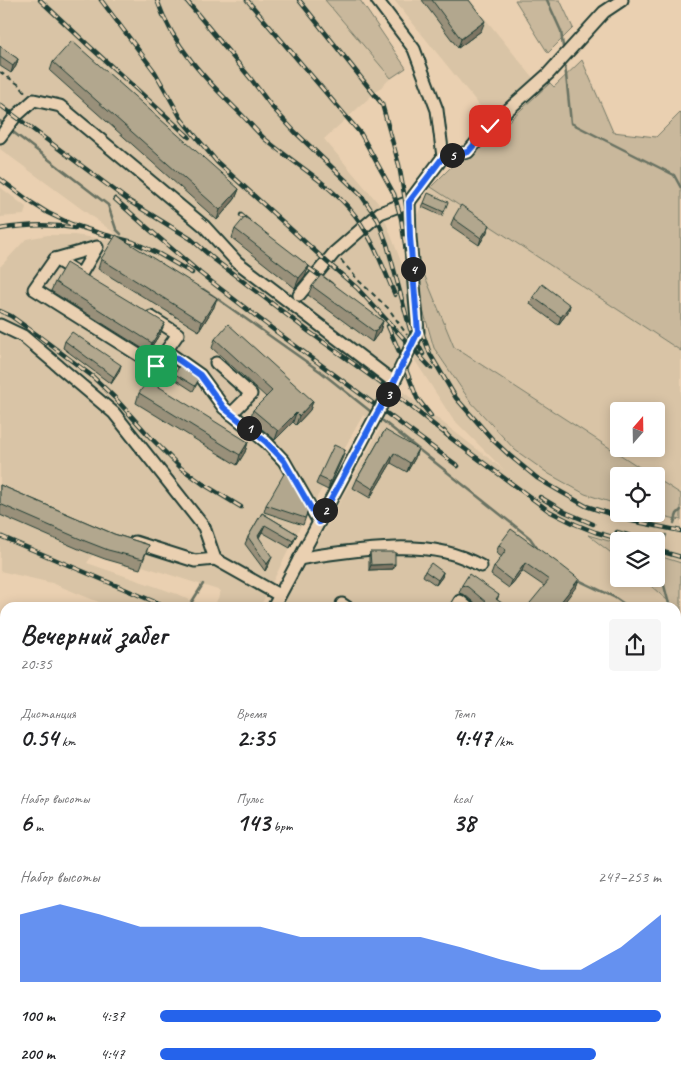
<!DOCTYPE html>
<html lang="ru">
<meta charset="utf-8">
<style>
:root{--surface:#fff;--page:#f6f6f6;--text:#202124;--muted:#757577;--accent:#2563eb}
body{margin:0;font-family:Caveat,sans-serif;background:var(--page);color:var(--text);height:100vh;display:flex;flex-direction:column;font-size:19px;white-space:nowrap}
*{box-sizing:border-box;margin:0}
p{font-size:16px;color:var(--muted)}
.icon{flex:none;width:28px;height:28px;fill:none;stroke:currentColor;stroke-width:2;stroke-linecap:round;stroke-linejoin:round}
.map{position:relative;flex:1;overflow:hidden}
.panel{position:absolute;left:0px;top:602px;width:681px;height:481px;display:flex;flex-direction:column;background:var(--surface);border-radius:15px 15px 0 0;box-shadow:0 2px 12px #0003}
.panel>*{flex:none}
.needle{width:32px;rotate:20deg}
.fabs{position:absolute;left:610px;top:402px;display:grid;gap:10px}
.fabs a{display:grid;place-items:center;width:55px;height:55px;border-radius:5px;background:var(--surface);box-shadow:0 2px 12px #0003;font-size:25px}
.pin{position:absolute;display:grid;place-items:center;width:42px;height:42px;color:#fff;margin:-21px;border-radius:10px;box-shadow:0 2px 8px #0006}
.km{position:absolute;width:25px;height:25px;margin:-12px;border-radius:50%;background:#222;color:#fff;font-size:14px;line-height:25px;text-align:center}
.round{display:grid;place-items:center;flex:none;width:52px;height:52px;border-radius:5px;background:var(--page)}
.summary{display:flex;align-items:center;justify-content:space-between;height:85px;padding:0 20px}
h1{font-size:28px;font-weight:600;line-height:38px}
.stats{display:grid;grid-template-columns:repeat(3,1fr);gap:8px;height:85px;padding:5px 20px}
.stats div{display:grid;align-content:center}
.stats b{font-size:25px;font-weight:600}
.stats small{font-size:14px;font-weight:400}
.stats p{font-size:14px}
.chart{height:140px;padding:10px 20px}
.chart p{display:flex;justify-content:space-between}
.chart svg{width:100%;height:90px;margin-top:5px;fill:var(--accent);opacity:.7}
ul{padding:0 20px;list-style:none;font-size:16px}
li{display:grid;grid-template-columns:80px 60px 1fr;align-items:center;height:38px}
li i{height:12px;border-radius:6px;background:var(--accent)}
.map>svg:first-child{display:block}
.built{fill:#d9c4a6;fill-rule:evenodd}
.green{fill:#c9b89c;stroke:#747a68}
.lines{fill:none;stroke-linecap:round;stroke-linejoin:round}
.stream{stroke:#687262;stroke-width:2.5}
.minor-casing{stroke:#1f3d34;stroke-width:15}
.major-casing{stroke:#1f3d34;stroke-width:18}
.path{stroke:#1f3d34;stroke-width:2;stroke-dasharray:5 4;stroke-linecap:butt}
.minor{stroke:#ead0b1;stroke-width:11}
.major{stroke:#ead0b1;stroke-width:14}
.rail-casing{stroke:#1f3d34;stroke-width:4.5}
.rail{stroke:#ead0b1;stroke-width:2.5;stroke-dasharray:8;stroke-linecap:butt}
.wall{fill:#99907a;stroke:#1f3d34}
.shaded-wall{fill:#7d7563;stroke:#1f3d34}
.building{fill:#b2a78e;stroke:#1f3d34}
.route-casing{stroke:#fff;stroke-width:10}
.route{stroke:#2563eb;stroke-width:6}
</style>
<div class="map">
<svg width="681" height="1083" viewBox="0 0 681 1083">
<rect width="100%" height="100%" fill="#ead0b1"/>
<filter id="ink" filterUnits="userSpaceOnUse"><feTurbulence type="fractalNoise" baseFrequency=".02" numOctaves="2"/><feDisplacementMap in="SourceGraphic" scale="10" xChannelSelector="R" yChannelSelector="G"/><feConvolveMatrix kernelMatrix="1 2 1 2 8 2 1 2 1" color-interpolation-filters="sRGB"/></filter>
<g filter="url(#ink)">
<!-- built -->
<g class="built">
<path d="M 0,0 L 325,0 L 391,78 L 324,139 L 379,204 L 434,348 L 470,401 L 515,450 L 549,474 L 585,494 L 619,505 L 619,514 L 653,514 L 681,521 L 681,563 L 656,555 L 656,541 L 619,541 L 619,544 L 590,536 L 619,559 L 619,579 L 643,579 L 675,607 L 282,607 L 380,429 L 363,415 L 297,533 L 261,605 L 268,607 L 214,607 L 221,591 L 95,551 L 87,563 L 177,594 L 205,607 L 111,607 L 52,583 L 0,571 L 0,267 L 26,239 L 48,235 L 74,235 L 110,240 L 177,279 L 0,149 ZM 414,359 L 452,418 L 504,470 L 398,388 Z"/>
<polygon points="394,0 470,0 534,79 488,116"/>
<polygon points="0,187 26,207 24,215 0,217"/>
<path d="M 431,187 L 681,351 L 681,494 L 656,478 L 656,476 L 653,476 L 454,347 L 422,269 L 412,225 ZM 619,411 L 656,411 L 656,449 L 619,449 Z"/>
<polygon points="676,609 681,613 681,851 676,849"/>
<polygon points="192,1079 419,1079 422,1083 175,1083 182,1080"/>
</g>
<!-- green -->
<g class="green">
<polygon points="325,0 360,0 406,68 391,78"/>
<polygon points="515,0 560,0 573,28 548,53"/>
<polygon points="582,60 613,132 656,137 681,112 681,351 431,187 452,166 473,154 550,83 554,87"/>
<polygon points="422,269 454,347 653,476 619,476 619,505 585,494 549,474 515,450 470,401 434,348 417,289"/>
<polygon points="656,478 681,494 681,520 653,514 656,514"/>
<polygon points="588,535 619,544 619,559"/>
<polygon points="656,555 681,563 681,613 676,609 676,608 675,607 643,579 656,579"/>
</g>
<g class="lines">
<!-- stream -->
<g class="stream">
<polyline points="547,0 561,31 563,47"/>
<polyline points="565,65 571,123 674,175 681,188"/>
<polyline points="0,121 2,123"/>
<polyline points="13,132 108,205 116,229 121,234"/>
<polyline points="203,289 212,295 321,372 370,411"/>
<polyline points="383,421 530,538 537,548"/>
<polyline points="674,523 677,514 681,510"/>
<polyline points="663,542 666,535"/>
<polyline points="657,559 670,608"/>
<polyline points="576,579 614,597 630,608"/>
<polyline points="188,608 203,584"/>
</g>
<!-- minor casing -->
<g class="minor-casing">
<g id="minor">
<polyline points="377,0 414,49 437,110 443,157"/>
<polyline points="0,137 15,117 34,100 60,106 204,226 237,262 394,382"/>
<polyline points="55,259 97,247 81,274"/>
<polyline points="78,273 55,259 34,289 156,366 166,351"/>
<polyline points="299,295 334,253 380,213 409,202 443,157 468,152 490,126 548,74 604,12 622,0"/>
<polyline points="151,317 178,334 166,351 200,375 224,408 266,442 284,461 319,522"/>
<polyline points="0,325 23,336 114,413 204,527 215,559 279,595"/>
<polyline points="216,363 251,394 231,414"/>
<polyline points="135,542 195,561 215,559"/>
<path d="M 299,559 C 314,556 329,554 345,552 C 378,548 413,545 445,552 C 458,555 470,560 481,566"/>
<polyline points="342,604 348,608"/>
<polyline points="273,608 394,382 418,332 410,237 409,202"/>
<polyline points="456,608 460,601 468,608"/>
<polyline points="676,708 681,703"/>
<polyline points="0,815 5,817"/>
<polyline points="0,973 5,959"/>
<polyline points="676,986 681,986"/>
<polyline points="0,1032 5,1034"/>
<polyline points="440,1079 442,1083"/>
<polyline points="545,1079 546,1083"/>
<polyline points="566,1079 566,1083"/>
<polyline points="40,1083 42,1079"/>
<polyline points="59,1083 60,1079"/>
<polyline points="165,1083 174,1079"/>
</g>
</g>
<!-- major casing -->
<g class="major-casing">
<g id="major">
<polyline points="0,697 5,698"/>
<polyline points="628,1079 629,1083"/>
</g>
</g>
<!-- path -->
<g class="path">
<polyline points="0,72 18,84 26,93"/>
<polyline points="341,260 358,280 389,309 407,335"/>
<polyline points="0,735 5,736"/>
<polyline points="0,798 5,800"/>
<polyline points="0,829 5,830"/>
<polyline points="0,998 5,1000"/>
<polyline points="328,1079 331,1083"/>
<polyline points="610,1079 612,1083"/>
</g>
<!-- minor -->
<use href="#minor" class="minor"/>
<!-- major -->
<use href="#major" class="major"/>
<!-- rail casing -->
<g class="rail-casing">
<g id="rail">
<polyline points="40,0 88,45 189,137"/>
<polyline points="101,0 155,72 182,120 217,162 327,262 357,288 431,368"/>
<path d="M 157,0 C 173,46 206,80 240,113 C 249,122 257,132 266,140 C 294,163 325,181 349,208 C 371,233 382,265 395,295"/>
<polyline points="186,0 251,79 272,107 295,132 361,195 378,220 387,244 410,329 423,354"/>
<polyline points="247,0 361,134 394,194 401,218 411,283 418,321 430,354 456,398 493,440 509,455 537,478 561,492 586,506 632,521 681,531"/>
<polyline points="299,0 382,104 399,165 407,211 407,223"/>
<polyline points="0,105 129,201 191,239 215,260 308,331 390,390 448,436"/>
<polyline points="0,179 32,203 48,213 71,224 102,234 133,242 159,254 192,273"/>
<polyline points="115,199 143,224 200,273 274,330 458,466"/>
<polyline points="241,215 255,227"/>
<path d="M 0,229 C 24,225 51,224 75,228"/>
<polyline points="296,259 331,284"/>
<polyline points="0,311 11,316 36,334 92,376 115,398 151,438 181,468 203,484 241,507"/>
<polyline points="388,326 398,349 417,398 431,416"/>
<polyline points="444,431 448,436 473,455 549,511 575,524 595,532 626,541"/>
<polyline points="540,497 565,512 593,524"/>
<polyline points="617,532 648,541"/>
<polyline points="0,536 169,608"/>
<polyline points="656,550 681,557"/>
<polyline points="676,826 681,829"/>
</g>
</g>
<!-- rail -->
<use href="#rail" class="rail"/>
</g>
<!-- wall -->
<g class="wall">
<polygon points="422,0 469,0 481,31 458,48"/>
<polygon points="0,46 18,59 16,66 11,73 0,66"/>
<polygon points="53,62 239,189 235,199 217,220 50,71"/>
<polygon points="424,203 446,206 442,216 422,207"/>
<polygon points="454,217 487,232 479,245 451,226 451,224"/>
<polygon points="235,229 309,266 305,276 295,288 232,238"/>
<polygon points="101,259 214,307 199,331 98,269"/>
<polygon points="55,282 161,332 148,352 51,291"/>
<polygon points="312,286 383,321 380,331 372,342 308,295"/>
<polygon points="533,297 570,305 568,312 558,325 530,304"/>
<polygon points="215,339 313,401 310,410 296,425 293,422 275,440 250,419 253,410 266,397 212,348"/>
<polygon points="65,341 119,372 111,384 63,348"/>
<polygon points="175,374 199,379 197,384 193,391 173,378"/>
<polygon points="139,393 248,442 245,452 237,465 136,403"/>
<polygon points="385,430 415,458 407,472 391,463 370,498 353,488 357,479"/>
<polygon points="345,450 328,490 316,484 319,477"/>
<polygon points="0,485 114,534 149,545 140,569 105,559 81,550 0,515"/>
<polygon points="266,505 309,508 303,525 264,512"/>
<polygon points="262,513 297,534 294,541 290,548 262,532 259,538 269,564 265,571 245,544 248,537"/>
<polygon points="499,545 579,579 576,587 544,586 522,571 509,588 491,575 494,567 502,557 496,553"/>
<polygon points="370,552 395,564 393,569 369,570 369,557"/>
<polygon points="425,571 443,572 442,577 436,585 423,576"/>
<polygon points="462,585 499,595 497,600 509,608 480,608 465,595 459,593"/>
<polygon points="676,705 681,706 681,790 676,787"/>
<polygon points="0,753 5,754 5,791 0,789"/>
<polygon points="337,1079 373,1079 367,1083 340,1083"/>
</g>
<!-- shaded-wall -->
<g class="shaded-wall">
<polygon points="485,21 481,31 458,48 461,39"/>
<polygon points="18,59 16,66 11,73 13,66"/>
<polygon points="239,189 235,199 217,220 220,210"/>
<polygon points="490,225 487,232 479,245 481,238"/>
<polygon points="309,266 305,276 295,288 299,278"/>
<polygon points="217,298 214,307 199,331 202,322"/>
<polygon points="570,305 568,312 558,325 561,317"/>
<polygon points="383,321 380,331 372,342 375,332"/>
<polygon points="165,323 161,332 148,352 152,343"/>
<polygon points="121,365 119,372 111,384 114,377"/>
<polygon points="313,401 310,410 296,425 299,416"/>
<polygon points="296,413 293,422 275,440 278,431"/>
<polygon points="248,442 245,452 237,465 240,455"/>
<polygon points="418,449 415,458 407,472 410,463"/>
<polygon points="345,450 343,457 328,490 330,482"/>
<polygon points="394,453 391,463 370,498 373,489"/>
<polygon points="265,525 262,532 255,543 258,536"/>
<polygon points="297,534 294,541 290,548 293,541"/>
<polygon points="272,557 269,564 265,571 267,564"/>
<polygon points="525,563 522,571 509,588 512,581"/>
<polygon points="395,564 393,569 369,570 371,565"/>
<polygon points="443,572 442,577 436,585 438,580"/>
<polygon points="579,579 576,587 560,608 556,608"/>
<polygon points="681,687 681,696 679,696 676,698 676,691"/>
<polygon points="368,1079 373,1079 367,1083 362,1083"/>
<polygon points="522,1079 544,1079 542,1083 521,1083"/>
</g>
<!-- building -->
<g class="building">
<polygon points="432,0 469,0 485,21 461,39"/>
<polygon points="72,41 239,189 220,210 53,62"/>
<polygon points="0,46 18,59 13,66 0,57"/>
<polygon points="428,193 448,202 444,212 424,203"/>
<polygon points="461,205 490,225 481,238 454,219 454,217"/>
<polygon points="245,217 309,266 299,278 235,229"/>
<polygon points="116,235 217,298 202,322 101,259"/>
<polygon points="66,263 165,323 152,343 55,282"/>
<polygon points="321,275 383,321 375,332 312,286"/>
<polygon points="542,284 570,305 561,317 533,297"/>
<polygon points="228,324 313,401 299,416 296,413 278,431 253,410 272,391 215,339"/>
<polygon points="72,332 121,365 114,377 65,341"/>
<polygon points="180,364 196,376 199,379 195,386 175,374"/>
<polygon points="148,380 248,442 240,455 139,393"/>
<polygon points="385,430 418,449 410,463 394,453 373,489 357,479"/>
<polygon points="334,445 345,450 330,482 319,477"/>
<polygon points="285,472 299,491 309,508 305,518 266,505"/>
<polygon points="0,485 114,534 149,545 143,559 108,550 85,541 0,504"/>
<polygon points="262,513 297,534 293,541 265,525 258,536 272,557 267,564 248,537"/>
<polygon points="511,529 561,565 579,579 556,608 526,608 549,580 525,563 512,581 494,567 506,550 499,545"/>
<polygon points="370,552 395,552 395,564 371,565"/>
<polygon points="431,563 443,572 438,580 425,571"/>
<polygon points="469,574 499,595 496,599 509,608 493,608 468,587 462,585"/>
<polygon points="587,603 594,608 584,608"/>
<polygon points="676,668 681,671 681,687 676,691"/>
<polygon points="676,705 681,706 681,778 676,775"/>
<polygon points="0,753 5,754 5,769 0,767"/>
<polygon points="0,834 5,836 5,847 0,862"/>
<polygon points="6,1079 31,1079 29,1083 4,1083"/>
<polygon points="342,1079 368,1079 362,1083 345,1083"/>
<polygon points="494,1079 527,1079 528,1083 495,1083"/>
<polygon points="650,1079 662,1079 663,1083 646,1083 645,1081"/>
</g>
</g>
<g class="lines" filter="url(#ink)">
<!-- route casing -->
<g class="route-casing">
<polyline id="route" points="156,366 166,351 200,375 224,408 266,442 284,461 319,522 394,382 418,332 410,237 409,202 443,157 468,152 490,126"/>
</g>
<!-- route -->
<use href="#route" class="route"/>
</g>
</svg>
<div class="fabs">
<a><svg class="needle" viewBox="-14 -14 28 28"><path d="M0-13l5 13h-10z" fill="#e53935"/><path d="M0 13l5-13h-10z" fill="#757577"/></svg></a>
<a><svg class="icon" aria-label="locate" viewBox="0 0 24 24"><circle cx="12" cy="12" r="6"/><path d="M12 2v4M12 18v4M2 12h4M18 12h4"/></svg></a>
<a><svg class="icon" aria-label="layers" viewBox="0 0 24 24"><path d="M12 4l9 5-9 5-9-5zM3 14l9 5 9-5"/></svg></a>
</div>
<div class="pin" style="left:156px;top:366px;background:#1e9e55"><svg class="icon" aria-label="arrive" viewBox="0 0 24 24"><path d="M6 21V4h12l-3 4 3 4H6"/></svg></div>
<div class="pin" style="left:490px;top:126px;background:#d93025"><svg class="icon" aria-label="check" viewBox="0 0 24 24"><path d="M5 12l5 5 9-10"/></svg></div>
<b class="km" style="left:249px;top:428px">1</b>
<b class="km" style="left:325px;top:510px">2</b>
<b class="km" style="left:388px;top:394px">3</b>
<b class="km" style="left:413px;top:269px">4</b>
<b class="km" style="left:452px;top:155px">5</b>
<section class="panel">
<div class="summary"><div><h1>Вечерний забег</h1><p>20:35</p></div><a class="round"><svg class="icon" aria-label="share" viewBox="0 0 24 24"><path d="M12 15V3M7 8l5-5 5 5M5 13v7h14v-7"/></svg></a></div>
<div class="stats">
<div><p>Дистанция</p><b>0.54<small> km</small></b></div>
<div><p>Время</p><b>2:35</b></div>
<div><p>Темп</p><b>4:47<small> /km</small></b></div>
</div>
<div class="stats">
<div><p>Набор высоты</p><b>6<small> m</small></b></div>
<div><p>Пульс</p><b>143<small> bpm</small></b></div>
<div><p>kcal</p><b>38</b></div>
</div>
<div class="chart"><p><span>Набор высоты</span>247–253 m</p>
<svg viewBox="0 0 160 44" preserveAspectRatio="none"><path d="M0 44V11L10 6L20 11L30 17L40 17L50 17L60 17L70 22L80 22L90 22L100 22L110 27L120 33L130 38L140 38L150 27L160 11V44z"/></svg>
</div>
<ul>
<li><b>100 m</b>4:37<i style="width:100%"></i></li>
<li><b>200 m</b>4:47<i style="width:87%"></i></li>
</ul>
</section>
</div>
